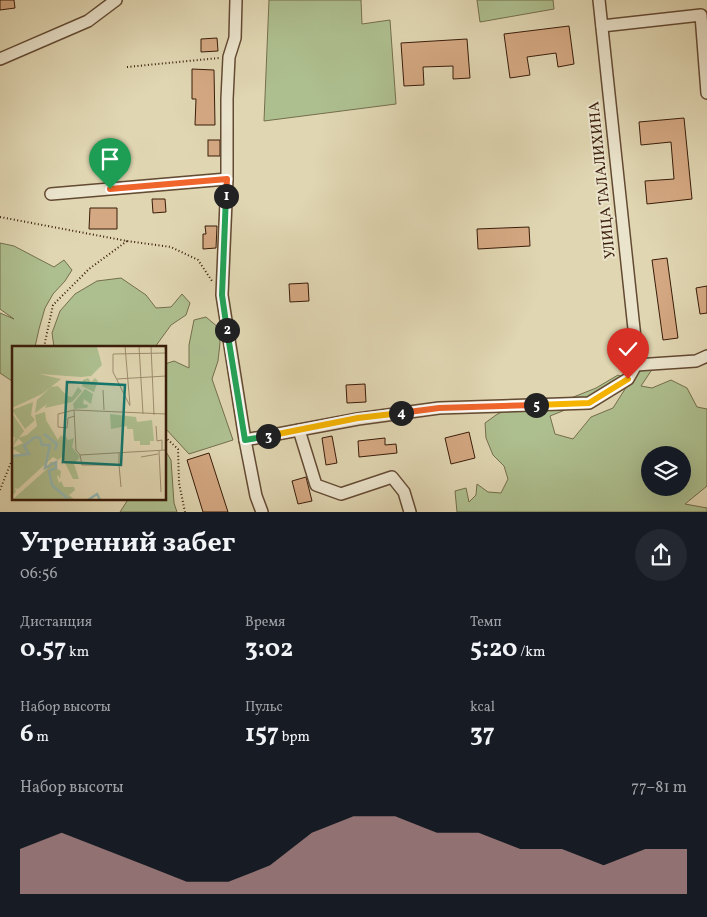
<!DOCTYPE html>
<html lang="ru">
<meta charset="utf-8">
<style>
:root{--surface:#171b24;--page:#242831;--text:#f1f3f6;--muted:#9ea1a6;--accent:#c59692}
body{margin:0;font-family:Vollkorn,serif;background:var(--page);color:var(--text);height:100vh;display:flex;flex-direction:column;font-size:19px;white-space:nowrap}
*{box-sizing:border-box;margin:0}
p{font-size:16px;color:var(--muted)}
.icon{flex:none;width:28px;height:28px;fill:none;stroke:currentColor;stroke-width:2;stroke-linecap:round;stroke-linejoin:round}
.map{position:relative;height:512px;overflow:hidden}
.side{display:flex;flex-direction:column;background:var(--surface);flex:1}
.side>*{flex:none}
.tools{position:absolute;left:641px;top:446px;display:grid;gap:10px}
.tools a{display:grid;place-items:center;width:50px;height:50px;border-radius:50%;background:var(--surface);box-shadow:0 5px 20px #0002;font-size:25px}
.pin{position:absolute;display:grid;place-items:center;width:42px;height:42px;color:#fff;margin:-51px -21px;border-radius:50% 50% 50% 0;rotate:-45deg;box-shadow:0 0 5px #0007}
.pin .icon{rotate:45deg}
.km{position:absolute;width:25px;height:25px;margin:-12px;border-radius:50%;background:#222;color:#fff;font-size:14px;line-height:25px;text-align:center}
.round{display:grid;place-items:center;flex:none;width:52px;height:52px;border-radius:26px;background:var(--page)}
.headline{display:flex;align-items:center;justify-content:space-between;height:85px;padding:0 20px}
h1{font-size:28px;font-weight:700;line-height:38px}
.stats{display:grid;grid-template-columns:repeat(3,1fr);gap:8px;height:85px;padding:5px 20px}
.stats div{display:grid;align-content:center}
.stats b{font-size:25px;font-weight:700}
.stats small{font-size:14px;font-weight:400}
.stats p{font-size:14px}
.chart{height:140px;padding:10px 20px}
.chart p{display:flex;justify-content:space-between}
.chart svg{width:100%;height:90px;margin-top:5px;fill:var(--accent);opacity:.7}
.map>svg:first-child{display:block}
.green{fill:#aebf8f;stroke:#746e4c;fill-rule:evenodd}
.building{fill:#d4a882;stroke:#391c09}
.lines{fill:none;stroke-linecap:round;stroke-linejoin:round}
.minor-casing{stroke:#634a33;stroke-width:14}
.path{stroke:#391c09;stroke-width:2;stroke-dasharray:1 2.5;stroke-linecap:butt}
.minor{stroke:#ebe4cd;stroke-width:11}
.split-1-casing{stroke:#fff;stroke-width:10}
.split-2-casing{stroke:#fff;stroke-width:10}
.split-3-casing{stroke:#fff;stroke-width:10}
.split-4-casing{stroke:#fff;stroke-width:10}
.split-5-casing{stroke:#fff;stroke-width:10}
.split-6-casing{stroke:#fff;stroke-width:10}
.split-1{stroke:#f0652b;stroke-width:6}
.split-2{stroke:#22a559;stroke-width:6}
.split-3{stroke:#22a559;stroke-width:6}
.split-4{stroke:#f5b400;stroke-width:6}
.split-5{stroke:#f0652b;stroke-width:6}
.split-6{stroke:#f5b400;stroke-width:6}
.labels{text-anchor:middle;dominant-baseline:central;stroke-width:4;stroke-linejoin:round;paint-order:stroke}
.street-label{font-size:15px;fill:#391c09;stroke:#ebe4cd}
.inset-river{fill:none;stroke:#95b8b3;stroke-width:2.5}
.inset-road{fill:none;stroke:#9d8c6e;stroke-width:1}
.view{fill:#0f766e;fill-opacity:0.15;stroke:#0f766e;stroke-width:2.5}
.inset-edge{fill:none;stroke:#391c09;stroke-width:2.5}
</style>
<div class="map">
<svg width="707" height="512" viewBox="0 0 707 512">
<rect width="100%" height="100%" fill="#e0d6b2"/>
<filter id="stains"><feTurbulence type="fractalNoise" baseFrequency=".004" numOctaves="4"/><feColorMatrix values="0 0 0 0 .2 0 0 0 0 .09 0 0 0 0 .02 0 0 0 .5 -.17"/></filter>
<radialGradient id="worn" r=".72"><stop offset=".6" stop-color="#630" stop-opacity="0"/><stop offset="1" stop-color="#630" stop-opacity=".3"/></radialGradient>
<!-- green -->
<g class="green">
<polygon points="269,0 361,0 362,24 390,20 396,104 264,121"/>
<polygon points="477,0 553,0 554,9 480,22"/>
<polygon points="0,243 14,246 54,267 64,260 72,270 65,281 53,294 45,308 39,329 35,347 14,347 14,380 12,381 0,373 0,313 14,319 0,309"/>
<polygon points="121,278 146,295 156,308 171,307 182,294 190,303 186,315 171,325 155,347 54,347 52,333 60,311 75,294 97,281"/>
<polygon points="206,317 219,328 220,343 218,361 212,379 233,440 189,454 165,428 165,364 174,361 189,368 189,345 194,320"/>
<path d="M 645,366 L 653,368 L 641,386 L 652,388 L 671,380 L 687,388 L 697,407 L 707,409 L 707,486 L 685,504 L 707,508 L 707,512 L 457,512 L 455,491 L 466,488 L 469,502 L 476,495 L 477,484 L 488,492 L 501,493 L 508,479 L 504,466 L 493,455 L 486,438 L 485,423 L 496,415 L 511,407 L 571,398 L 596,388 L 618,375 L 623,377 L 570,408 L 550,416 L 555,434 L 573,439 L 591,417 L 613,408 L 632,378 ZM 650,455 L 682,455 L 682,488 L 650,488 Z"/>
<polygon points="165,450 171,460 174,503 177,512 120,512 129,498 165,498"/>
</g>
<!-- building -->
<g class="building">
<polygon points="0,0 14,0 15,8 0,10"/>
<polygon points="569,26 574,64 558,67 556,53 527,57 530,75 510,78 504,34"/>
<polygon points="217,38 218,51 201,52 201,39"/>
<polygon points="467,39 470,78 453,79 453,66 423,67 424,85 404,86 401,43"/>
<polygon points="192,69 214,70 215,125 195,125 196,99 192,99"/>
<polygon points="684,118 692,199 647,204 645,181 674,179 671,142 641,145 639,122"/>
<rect x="208" y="140" width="12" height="16"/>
<polygon points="152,199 165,199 166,212 153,213"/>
<polygon points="90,208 117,208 117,229 89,229"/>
<polygon points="205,226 217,226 216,248 203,249 203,234 206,234"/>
<polygon points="529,227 530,246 478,249 477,229"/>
<polygon points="667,258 678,338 663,340 652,260"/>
<polygon points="308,283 309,301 290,302 289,284"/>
<polygon points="707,286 707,313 700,314 696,288"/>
<polygon points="365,384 366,402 347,403 346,385"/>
<polygon points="469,432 475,458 451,464 445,438"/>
<polygon points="332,436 337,463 326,465 322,438"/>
<polygon points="385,438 385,445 396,444 397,453 359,457 358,441"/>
<polygon points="209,453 228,512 203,512 187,460"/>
<polygon points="306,477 312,501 298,504 292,481"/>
</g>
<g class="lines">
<!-- minor casing -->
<g class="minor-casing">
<g id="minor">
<polyline points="236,0 235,38 229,57 227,99 227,179 222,295 245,440 358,419 439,408 589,403 628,379 636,365 637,357 599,0"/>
<polyline points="602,26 701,15 707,93"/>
<polyline points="0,59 88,21 116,0"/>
<polyline points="51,194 227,179"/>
<polyline points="636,365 696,361 707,356"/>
<polyline points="299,430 316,485 341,494 392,477 404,492 410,512"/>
<polyline points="245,440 256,496 262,512"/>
</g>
</g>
<!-- path -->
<g class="path">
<polyline points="127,67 219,58"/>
<polyline points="0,217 127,241 171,247 198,260 212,281"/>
<polyline points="44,347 53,305 89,269 127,241"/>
<polyline points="165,437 178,449 179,483 185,512"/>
<polyline points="0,490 14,455"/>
</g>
<!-- minor -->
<use href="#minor" class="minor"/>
</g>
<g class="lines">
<!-- split-1 casing -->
<g class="split-1-casing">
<polyline id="split-1" points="110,189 227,179 226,196"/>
</g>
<!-- split-2 casing -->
<g class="split-2-casing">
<polyline id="split-2" points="226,196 222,295 227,330"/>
</g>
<!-- split-3 casing -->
<g class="split-3-casing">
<polyline id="split-3" points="227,330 245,440 268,436"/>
</g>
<!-- split-4 casing -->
<g class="split-4-casing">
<polyline id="split-4" points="268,436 358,418 401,413"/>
</g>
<!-- split-5 casing -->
<g class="split-5-casing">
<polyline id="split-5" points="401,413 439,408 536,405"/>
</g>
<!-- split-6 casing -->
<g class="split-6-casing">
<polyline id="split-6" points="536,405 589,403 628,379"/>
</g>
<!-- split-1 -->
<use href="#split-1" class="split-1"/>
<!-- split-2 -->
<use href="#split-2" class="split-2"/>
<!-- split-3 -->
<use href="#split-3" class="split-3"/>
<!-- split-4 -->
<use href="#split-4" class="split-4"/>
<!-- split-5 -->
<use href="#split-5" class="split-5"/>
<!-- split-6 -->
<use href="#split-6" class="split-6"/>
</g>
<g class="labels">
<!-- street labels -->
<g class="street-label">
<text transform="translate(603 180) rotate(-96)">УЛИЦА ТАЛАЛИХИНА</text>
</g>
</g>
<!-- overview -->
<g transform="translate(12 346)">
<rect width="154" height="154" fill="#e0d6b2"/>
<path d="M 7,0 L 85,1 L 90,19 L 79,30 L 69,31 L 27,28 L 49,33 L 30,48 L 0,62 L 0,1 L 10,1 ZM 76,32 L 79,36 L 83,32 L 86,35 L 82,46 L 70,40 L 71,34 ZM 46,40 L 55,50 L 60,51 L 66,41 L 70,45 L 60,56 L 33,62 L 35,58 L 23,67 L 25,54 L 39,41 ZM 73,43 L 81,48 L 79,58 L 72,53 L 71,58 L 76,59 L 75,62 L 62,63 L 61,58 ZM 21,56 L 19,69 L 23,74 L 13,83 L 0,64 ZM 33,66 L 34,74 L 46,94 L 49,89 L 52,92 L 52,88 L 56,94 L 62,92 L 60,101 L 68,111 L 62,118 L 67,133 L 61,133 L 52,115 L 49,119 L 50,111 L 46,114 L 41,111 L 6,143 L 3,142 L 4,146 L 0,150 L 0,109 L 9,108 L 0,102 L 11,97 L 6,92 L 15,89 L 25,80 L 23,69 ZM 0,67 L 12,85 L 1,100 L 3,92 L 0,89 ZM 98,68 L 124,71 L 125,76 L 140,74 L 142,95 L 138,95 L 138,99 L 128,99 L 128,95 L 122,95 L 121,83 L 115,83 L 115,80 L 99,83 ZM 38,116 L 44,116 L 44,122 L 49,125 L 48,133 L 46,129 L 45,131 L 47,137 L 49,135 L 52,141 L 62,141 L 63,144 L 57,149 L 63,154 L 0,154 L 35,123 Z" fill="#aebf8f"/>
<path class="inset-river" d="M 32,88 L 45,98 L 43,104M 0,110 L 17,108 L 12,100 L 23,91 L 28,92 L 30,99 L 38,99 L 33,122 L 44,116 L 44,122 L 37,125 L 40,139 L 57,154M 76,154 L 85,148 L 88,154"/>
<path class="inset-road" d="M 113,0 L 118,59M 127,0 L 131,68M 139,0 L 142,69M 153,0 L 154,16M 105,33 L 154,30M 91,44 L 92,64M 118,60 L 101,26 L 101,8 L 154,7M 62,64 L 46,68 L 46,81 L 55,82 L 56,72 L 63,70M 154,68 L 62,64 L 64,104 L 68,109 L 154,104M 144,80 L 145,95 L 150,94 L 150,104M 147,105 L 149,146M 68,109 L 70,119 L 107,119 L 107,107M 129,111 L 146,108M 107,119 L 109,141"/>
<path class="view" d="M 55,36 L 113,39 L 109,119 L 51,116 Z"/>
<rect width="154" height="154" class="inset-edge"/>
</g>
<rect width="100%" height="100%" filter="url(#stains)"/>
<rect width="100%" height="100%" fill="url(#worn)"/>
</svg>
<div class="tools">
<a><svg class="icon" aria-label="layers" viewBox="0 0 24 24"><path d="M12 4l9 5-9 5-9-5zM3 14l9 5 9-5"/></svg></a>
</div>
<div class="pin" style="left:110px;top:189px;background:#1e9e55"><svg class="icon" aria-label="arrive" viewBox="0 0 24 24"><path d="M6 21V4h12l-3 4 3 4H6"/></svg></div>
<div class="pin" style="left:628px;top:379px;background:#d93025"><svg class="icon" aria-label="check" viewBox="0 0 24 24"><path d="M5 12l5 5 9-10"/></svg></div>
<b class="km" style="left:226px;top:196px">1</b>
<b class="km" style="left:227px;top:330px">2</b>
<b class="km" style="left:268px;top:436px">3</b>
<b class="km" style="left:401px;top:413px">4</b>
<b class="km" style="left:536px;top:405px">5</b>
</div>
<section class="side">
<div class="headline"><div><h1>Утренний забег</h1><p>06:56</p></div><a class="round"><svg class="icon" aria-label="share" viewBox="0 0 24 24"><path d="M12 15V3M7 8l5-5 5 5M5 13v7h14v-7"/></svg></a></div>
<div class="stats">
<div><p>Дистанция</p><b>0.57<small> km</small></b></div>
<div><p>Время</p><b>3:02</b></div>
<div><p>Темп</p><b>5:20<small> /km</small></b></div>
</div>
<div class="stats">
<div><p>Набор высоты</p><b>6<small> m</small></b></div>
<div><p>Пульс</p><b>157<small> bpm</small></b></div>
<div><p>kcal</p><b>37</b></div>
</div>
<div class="chart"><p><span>Набор высоты</span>77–81 m</p>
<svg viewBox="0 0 160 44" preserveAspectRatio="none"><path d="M0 44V22L10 14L20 22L30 30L40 38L50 38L60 30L70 14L80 6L90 6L100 14L110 14L120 22L130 22L140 30L150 22L160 22V44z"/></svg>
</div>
</section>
